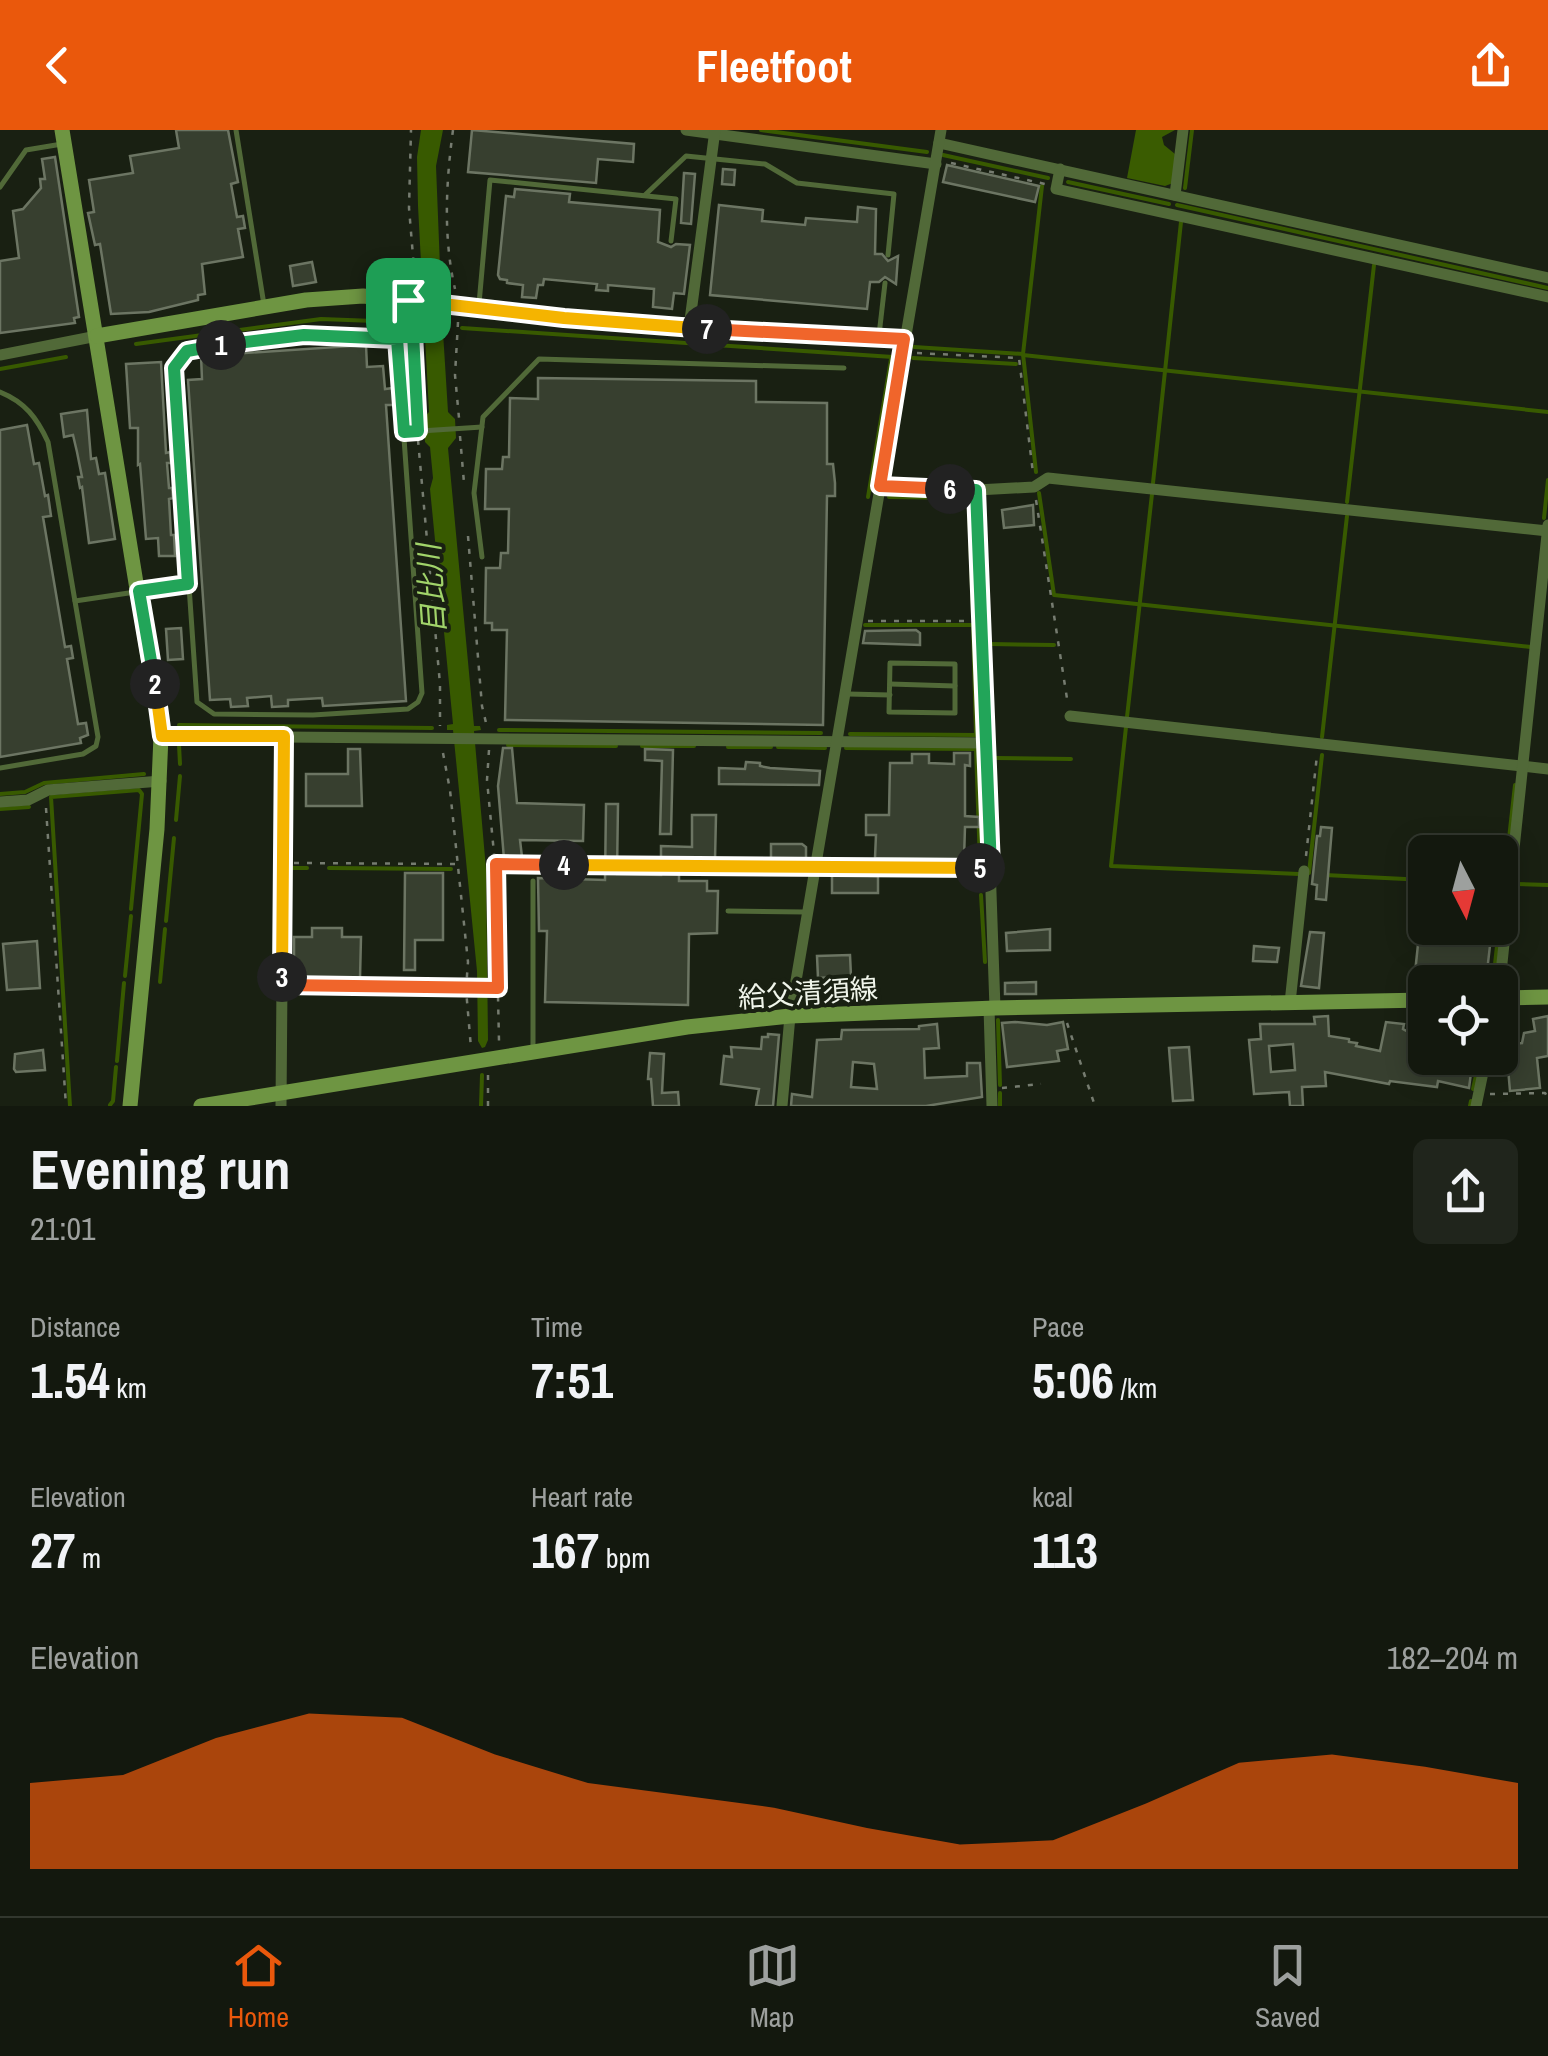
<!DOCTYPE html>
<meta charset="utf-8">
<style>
:root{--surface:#13180e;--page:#20251c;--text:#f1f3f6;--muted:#9da09e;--line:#32372e;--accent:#ea580c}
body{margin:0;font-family:"Archivo Narrow","Noto Sans JP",sans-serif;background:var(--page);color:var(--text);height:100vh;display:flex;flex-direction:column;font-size:38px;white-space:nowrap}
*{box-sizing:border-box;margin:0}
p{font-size:32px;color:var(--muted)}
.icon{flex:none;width:55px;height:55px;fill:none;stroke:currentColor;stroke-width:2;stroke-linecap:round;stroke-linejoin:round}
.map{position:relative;height:976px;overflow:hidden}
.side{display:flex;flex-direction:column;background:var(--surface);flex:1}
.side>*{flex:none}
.needle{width:65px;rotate:174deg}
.fabs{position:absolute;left:1408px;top:705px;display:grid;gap:20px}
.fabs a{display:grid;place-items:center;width:110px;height:110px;border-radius:15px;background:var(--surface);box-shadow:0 5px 25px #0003,0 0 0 2px var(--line);font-size:50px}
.pin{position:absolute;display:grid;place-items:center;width:85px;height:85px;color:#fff;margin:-42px;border-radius:20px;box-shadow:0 5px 15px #0006}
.km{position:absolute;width:50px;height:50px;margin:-25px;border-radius:50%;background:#222;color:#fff;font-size:28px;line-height:50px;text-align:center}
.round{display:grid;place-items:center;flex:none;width:105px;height:105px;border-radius:15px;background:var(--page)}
.overview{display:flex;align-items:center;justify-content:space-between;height:170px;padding:0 30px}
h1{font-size:55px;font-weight:800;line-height:75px}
.figures{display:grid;grid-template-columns:repeat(3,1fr);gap:15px;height:170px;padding:10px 30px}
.figures div{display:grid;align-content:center}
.figures b{font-size:50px;font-weight:800}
.figures small{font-size:28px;font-weight:400}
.figures p{font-size:28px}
.chart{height:280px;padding:20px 30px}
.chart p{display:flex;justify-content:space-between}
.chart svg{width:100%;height:180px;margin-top:10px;fill:var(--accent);opacity:.7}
header{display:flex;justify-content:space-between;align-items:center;height:130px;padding:0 30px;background:var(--accent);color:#fff;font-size:45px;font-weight:800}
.tab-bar{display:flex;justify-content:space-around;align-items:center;height:140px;border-top:2px solid var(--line);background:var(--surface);font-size:28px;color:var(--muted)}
.tab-bar a{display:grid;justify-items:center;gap:5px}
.tab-bar .on{color:var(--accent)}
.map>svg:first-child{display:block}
.forest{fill:#3a5c01}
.water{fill:#385a00}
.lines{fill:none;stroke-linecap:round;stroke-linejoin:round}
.stream{stroke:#385a00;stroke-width:4}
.building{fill:#373f2f;stroke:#6c7563;stroke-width:2.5;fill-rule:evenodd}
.path{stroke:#767c70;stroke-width:2.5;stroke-dasharray:5 8;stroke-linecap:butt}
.lane{stroke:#516938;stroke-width:5}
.street{stroke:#516938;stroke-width:11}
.secondary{stroke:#6e9542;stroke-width:15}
.split-1-casing{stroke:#fff;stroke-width:20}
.split-2-casing{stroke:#fff;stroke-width:20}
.split-3-casing{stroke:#fff;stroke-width:20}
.split-4-casing{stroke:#fff;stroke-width:20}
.split-5-casing{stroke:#fff;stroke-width:20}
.split-6-casing{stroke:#fff;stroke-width:20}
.split-7-casing{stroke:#fff;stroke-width:20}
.split-8-casing{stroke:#fff;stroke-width:20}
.split-1{stroke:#22a559;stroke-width:12}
.split-2{stroke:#22a559;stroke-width:12}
.split-3{stroke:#f5b400;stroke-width:12}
.split-4{stroke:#f0652b;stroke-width:12}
.split-5{stroke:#f5b400;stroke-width:12}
.split-6{stroke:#22a559;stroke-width:12}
.split-7{stroke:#f0652b;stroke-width:12}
.split-8{stroke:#f5b400;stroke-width:12}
.labels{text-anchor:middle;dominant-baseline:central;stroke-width:8;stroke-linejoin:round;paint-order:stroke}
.street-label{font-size:28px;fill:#f0f5eb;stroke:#192012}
.water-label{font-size:30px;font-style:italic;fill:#a1d46a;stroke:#192012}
</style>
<header><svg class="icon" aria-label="back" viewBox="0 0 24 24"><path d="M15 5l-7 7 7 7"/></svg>Fleetfoot<svg class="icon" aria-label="share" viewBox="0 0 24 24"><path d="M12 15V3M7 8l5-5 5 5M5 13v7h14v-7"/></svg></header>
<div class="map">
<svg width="1548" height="976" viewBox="0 0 1548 976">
<rect width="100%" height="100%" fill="#192012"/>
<!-- forest -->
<polygon class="forest" points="1136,0 1175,0 1162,7 1164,15 1175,24 1173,53 1165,56 1127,48"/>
<!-- water -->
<polygon class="water" points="421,0 443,0 436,36 440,137 443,138 443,196 449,196 449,201 443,202 448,282 455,289 456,308 448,318 474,596 480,596 481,600 474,601 486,739 488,910 485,917 482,918 478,911 477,841 453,600 447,600 447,595 453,594 430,359 433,348 430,317 425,312 423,289 429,282 418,76 417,27"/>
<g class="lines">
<!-- stream -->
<g class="stream">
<polyline points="761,0 927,22"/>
<polyline points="943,25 1048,48"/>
<polyline points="1068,52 1169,74"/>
<polyline points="1185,58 1192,0"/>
<polyline points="1177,75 1548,158"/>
<polyline points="462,198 893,227"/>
<polyline points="136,214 321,189 401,192"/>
<polyline points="914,217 1023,224"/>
<polyline points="1023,225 1548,282"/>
<polyline points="913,228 1016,234"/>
<polyline points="0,239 66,227"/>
<polyline points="1036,342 1023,224 1042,56"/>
<polyline points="1153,353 1181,92"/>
<polyline points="1039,363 1054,465 1531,517"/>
<polyline points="868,367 891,229"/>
<polyline points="889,367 963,368 969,375 973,487"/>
<polyline points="1347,372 1374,135"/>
<polyline points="1544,388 1548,350"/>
<polyline points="990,514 1054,515"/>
<polyline points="1127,587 1152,364"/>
<polyline points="179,595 432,598"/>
<polyline points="1126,597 1111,736 1299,744"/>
<polyline points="499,600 821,603"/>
<polyline points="850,604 976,605 973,495 865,495"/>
<polyline points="1322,607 1347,386"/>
<polyline points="179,615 180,634"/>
<polyline points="508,615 616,616"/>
<polyline points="642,616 694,616"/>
<polyline points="728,617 771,617"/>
<polyline points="778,617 825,618"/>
<polyline points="846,618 976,619"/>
<polyline points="976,619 980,734"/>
<polyline points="995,628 1071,629"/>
<polyline points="0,664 25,662 44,653 144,644"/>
<polyline points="0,679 29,677"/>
<polyline points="176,690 180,646"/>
<polyline points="292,738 307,738"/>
<polyline points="329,738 451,739"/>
<polyline points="505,739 665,741"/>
<polyline points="674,741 805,742"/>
<polyline points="825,742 866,743"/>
<polyline points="876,743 980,744"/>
<polyline points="1309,743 1322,625"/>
<polyline points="1325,745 1425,750"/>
<polyline points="1515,754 1548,755"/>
<polyline points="981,765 985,832"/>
<polyline points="1501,780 1515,655"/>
<polyline points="166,791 174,708"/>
<polyline points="125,846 131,786"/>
<polyline points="160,852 165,799"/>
<polyline points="1493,852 1499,798"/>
<polyline points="289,861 461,864"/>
<polyline points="998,890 1000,955"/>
<polyline points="117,931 124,853"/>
<polyline points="1473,959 1480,928"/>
<polyline points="1000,963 1000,976"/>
<polyline points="110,975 113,971 116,937"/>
<polyline points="70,976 51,667 139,660 142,664 131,779"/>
<polyline points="481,976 482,945"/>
<polyline points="1470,976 1471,971"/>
</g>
</g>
<!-- building -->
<g class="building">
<polygon points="176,0 228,0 238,52 231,54 237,87 243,86 245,98 238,99 243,127 202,134 205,164 198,165 198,170 149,182 111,184 100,114 95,115 88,83 94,82 89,50 133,43 130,26 179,18"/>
<polygon points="472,0 634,14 633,32 598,29 596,53 468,42"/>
<polygon points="55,27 79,187 74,188 75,193 0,203 0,131 19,128 13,81 23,79 41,58 40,49 45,49 42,29"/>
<polygon points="947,35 1039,56 1035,72 943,52"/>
<polygon points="723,39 735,40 734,55 722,54"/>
<polygon points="684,43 695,44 691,94 681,93"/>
<polygon points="515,59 570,64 569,72 660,80 658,112 671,117 676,114 690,115 684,164 674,163 672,179 653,177 654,159 608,155 608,161 596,160 597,154 544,149 543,155 538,155 536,168 522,167 523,155 507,153 507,150 500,149 498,145 506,66 514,67"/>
<polygon points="719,75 763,80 762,91 805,95 806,88 857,92 858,77 876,79 875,124 882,124 888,131 898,126 896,154 885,147 879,152 870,152 867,179 710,165"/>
<polygon points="312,132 316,152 293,156 290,136"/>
<polygon points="366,215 367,237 383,236 385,259 393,258 394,275 386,275 406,571 323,576 322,568 288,570 288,576 272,577 271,566 247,568 248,576 231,577 230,569 210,570 188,250 202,249 201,226"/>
<polygon points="161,232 166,323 170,322 171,333 167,333 169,358 172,358 173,368 169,369 171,405 174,405 175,426 159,426 158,408 146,409 140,334 138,335 138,298 130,298 126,234"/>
<polygon points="538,248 756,251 756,272 827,273 827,334 833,334 835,353 835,366 827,366 823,595 505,590 507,500 492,500 492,493 485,493 486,438 500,438 501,423 508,423 509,379 485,379 486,339 502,339 503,327 509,327 510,268 538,269"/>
<polygon points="87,280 91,329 96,328 99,344 105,343 115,409 89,413 82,357 80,358 78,347 82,347 77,322 73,305 64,307 61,284"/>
<polygon points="27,295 34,334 39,333 45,366 48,365 51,386 43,387 65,517 71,516 73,528 67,529 78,594 86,593 88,605 80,608 81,613 0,627 0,300"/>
<polygon points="1033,375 1034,395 1004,398 1002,380"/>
<polygon points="181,498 183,529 168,530 166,499"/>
<polygon points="916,500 920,503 920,515 863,513 865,501"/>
<polygon points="503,618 512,618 517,673 584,675 583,711 520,710 522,727 504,729 498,656"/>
<polygon points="348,619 360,619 362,676 306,676 306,644 348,644"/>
<polygon points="645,619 673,620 671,704 660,704 662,631 645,630"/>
<polygon points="954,623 970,623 970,636 965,635 965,686 979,687 979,697 965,697 964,729 875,728 876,705 866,705 866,685 889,685 890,633 912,633 912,624 929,624 929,633 954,634"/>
<polygon points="746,632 760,633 760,636 770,638 820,641 819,655 719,654 719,638 745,639"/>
<polygon points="606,674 618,674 617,744 661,745 661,716 692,717 692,685 716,685 715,730 679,729 679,751 707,751 707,761 718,761 717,803 689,804 688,875 545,872 547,801 539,801 538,748 605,750"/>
<polygon points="1321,697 1332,698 1326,770 1316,769 1317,755 1312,754 1317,706 1320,706"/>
<polygon points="771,714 802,714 806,717 806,733 771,731"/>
<polygon points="405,743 443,743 443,810 415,810 415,840 404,840"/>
<polygon points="832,745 878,746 878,763 832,763"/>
<polygon points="312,798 342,798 342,807 361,807 360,848 294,848 294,807 312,807"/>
<polygon points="1476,798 1492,798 1487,842 1480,842 1480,846 1464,845 1460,837 1432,835 1430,852 1414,852 1419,805 1430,806 1430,811 1456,813 1457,802 1476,803"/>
<polygon points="1050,799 1050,820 1007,821 1006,803"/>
<polygon points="1310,802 1324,803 1319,858 1301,856"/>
<polygon points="37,811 40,858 7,860 3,814"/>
<polygon points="1254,816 1279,818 1277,832 1253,831"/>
<polygon points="850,825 851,846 818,848 817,826"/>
<polygon points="1036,852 1036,864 1005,864 1005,853"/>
<path d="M 1328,886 L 1329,906 L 1349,909 L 1349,912 L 1357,913 L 1356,916 L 1380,921 L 1386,892 L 1404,894 L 1403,899 L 1414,905 L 1413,913 L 1425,915 L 1425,928 L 1473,928 L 1469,958 L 1438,951 L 1437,957 L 1390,951 L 1389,954 L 1325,942 L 1326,956 L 1302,957 L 1303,976 L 1290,976 L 1289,962 L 1254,964 L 1249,910 L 1261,909 L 1260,894 L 1315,894 L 1314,887 ZM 1293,914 L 1295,940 L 1271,942 L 1269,916 Z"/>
<polygon points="1548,886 1548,926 1537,928 1540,958 1510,961 1507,927 1500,927 1500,915 1522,913 1524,903 1535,901 1533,889"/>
<polygon points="1015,892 1047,895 1063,892 1068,919 1057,921 1059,931 1007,937 1002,893"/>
<path d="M 937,894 L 939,918 L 924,919 L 925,948 L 967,946 L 967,933 L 980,933 L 982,967 L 926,976 L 791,976 L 792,964 L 812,967 L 817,910 L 841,909 L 842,900 L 919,899 L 919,896 ZM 853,932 L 874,934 L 877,959 L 851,957 Z"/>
<polygon points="768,904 779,905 773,976 756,976 759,959 721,954 724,926 732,927 731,917 761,919 762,907 768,907"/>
<polygon points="1189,917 1193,970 1173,971 1169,918"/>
<polygon points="43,920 45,940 16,942 14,939 15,924"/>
<polygon points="650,923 664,924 662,963 678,962 679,976 653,976 651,949 648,949"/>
</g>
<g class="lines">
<!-- path -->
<g class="path">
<path d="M 453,0 C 446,52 443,107 455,159"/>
<polyline points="951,33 1045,54"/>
<polyline points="410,158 414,138 409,78 411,0"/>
<polyline points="412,185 418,292"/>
<polyline points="458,192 455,245 459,288"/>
<polyline points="917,223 1019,228 1033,343"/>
<polyline points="460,306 464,353"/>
<polyline points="418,310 440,554 440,596"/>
<polyline points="1036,370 1068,575"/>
<polyline points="468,406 482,576 487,597"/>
<polyline points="868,491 970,491"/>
<polyline points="489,620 487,650 495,734 499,911"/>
<polyline points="443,623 450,660 468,832 466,859 471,918"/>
<polyline points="46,678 66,976"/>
<polyline points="1306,726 1317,625"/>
<polyline points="294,733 456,734"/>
<polyline points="497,734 804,738"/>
<polyline points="827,738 979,738"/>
<polyline points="295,855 496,858"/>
<polyline points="1067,893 1095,976"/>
<polyline points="1002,958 1041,954"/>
<polyline points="1490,964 1545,963 1548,968"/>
<polyline points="488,976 488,943"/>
</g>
<!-- lane -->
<g class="lane">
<polyline points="236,0 264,175"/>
<polyline points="0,57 26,20 62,14"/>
<polyline points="645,65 686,26 765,34 797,53 894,64 888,125"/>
<polyline points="479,174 490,50 676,69 671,111"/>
<polygon points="304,205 397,209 422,563 418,572 408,579 313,585 214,584 197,572 174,238 187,221 198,218"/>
<polyline points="879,205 885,153"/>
<path d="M 0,262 C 25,272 37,288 48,312 L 98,607 L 96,616 L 83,624 L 0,638"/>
<polyline points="405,302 482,297"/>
<polyline points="482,427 474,363 483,287 539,229 844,238"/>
<polyline points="75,471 189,454"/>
<polygon points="890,533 955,534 955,583 889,582"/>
<polyline points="890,554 955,556"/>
<polyline points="848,564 890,565"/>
<polyline points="728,781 805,782"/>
<polyline points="533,918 533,751"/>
</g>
<!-- street -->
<g class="street">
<polyline points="686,0 936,34"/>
<polyline points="939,13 1548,148"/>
<polyline points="1060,39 1056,59 1548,167"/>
<polyline points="1175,65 1183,0"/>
<polyline points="689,198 715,0"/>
<polyline points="0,225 97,206"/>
<polyline points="880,357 977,360 1034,357 1048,348 1548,401"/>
<polyline points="977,360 995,878"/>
<polyline points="1070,586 1548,639"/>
<polyline points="161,606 987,613"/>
<polyline points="0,672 28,670 48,660 161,651"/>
<polyline points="1500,852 1548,395"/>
<polyline points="1290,873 1304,741"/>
<polyline points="989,878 992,976"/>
<polyline points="281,976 284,606"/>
<polyline points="782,976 790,886 941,0"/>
<polyline points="1476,976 1486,928"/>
</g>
<!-- secondary -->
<g class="secondary">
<polyline points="62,0 161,606 157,699 130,976"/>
<polyline points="97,206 306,170 363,166 564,188 904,209"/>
<polyline points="1500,868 1548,867"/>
<polyline points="201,976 687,897 790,886 995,878 1425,870"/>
</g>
</g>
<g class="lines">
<!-- split-1 casing -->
<g class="split-1-casing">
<polyline id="split-1" points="221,215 304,205 397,209 404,302 418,301 412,184 408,170"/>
</g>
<!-- split-2 casing -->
<g class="split-2-casing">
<polyline id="split-2" points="155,554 139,461 188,454 174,238 187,221 221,215"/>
</g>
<!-- split-3 casing -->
<g class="split-3-casing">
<polyline id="split-3" points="155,554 162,606 284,606 282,847"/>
</g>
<!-- split-4 casing -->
<g class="split-4-casing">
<polyline id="split-4" points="282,847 282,855 498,858 496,734 564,735"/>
</g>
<!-- split-5 casing -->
<g class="split-5-casing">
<polyline id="split-5" points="564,735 980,738"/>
</g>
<!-- split-6 casing -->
<g class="split-6-casing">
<polyline id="split-6" points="950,359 976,360 991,738 980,738"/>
</g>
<!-- split-7 casing -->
<g class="split-7-casing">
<polyline id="split-7" points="707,199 904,209 880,356 950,359"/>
</g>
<!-- split-8 casing -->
<g class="split-8-casing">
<polyline id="split-8" points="408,170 564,188 707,199"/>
</g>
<!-- split-1 -->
<use href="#split-1" class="split-1"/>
<!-- split-2 -->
<use href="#split-2" class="split-2"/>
<!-- split-3 -->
<use href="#split-3" class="split-3"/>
<!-- split-4 -->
<use href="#split-4" class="split-4"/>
<!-- split-5 -->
<use href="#split-5" class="split-5"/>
<!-- split-6 -->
<use href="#split-6" class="split-6"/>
<!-- split-7 -->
<use href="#split-7" class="split-7"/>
<!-- split-8 -->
<use href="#split-8" class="split-8"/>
</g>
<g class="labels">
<!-- street labels -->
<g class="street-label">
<text transform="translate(808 863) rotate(-4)">給父清須線</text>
</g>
<!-- water labels -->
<g class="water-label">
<text transform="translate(431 459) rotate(-94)">目比川</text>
</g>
</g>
</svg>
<div class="fabs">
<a><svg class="needle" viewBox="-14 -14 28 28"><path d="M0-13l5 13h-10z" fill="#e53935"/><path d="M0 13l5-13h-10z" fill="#9da09e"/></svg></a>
<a><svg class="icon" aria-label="locate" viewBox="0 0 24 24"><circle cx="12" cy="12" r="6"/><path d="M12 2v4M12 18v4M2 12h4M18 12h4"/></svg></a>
</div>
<div class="pin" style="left:408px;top:170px;background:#1e9e55"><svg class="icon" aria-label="arrive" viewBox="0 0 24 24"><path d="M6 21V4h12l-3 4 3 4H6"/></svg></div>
<b class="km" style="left:221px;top:215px">1</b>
<b class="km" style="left:155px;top:554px">2</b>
<b class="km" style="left:282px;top:847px">3</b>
<b class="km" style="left:564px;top:735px">4</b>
<b class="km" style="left:980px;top:738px">5</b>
<b class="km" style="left:950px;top:359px">6</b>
<b class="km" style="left:707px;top:199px">7</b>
</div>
<section class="side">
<div class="overview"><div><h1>Evening run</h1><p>21:01</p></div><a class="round"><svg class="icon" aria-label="share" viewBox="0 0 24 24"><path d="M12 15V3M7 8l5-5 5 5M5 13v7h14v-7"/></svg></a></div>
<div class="figures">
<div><p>Distance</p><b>1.54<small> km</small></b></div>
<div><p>Time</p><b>7:51</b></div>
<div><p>Pace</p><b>5:06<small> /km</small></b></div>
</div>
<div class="figures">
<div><p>Elevation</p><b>27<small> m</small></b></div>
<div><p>Heart rate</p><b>167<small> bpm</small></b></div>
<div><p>kcal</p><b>113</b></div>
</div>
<div class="chart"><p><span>Elevation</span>182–204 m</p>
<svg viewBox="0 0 160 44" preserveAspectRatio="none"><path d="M0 44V23L10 21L20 12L30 6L40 7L50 16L60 23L70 26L80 29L90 34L100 38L110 37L120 28L130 18L140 16L150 19L160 23V44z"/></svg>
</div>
</section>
<nav class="tab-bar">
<a class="on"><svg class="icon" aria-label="home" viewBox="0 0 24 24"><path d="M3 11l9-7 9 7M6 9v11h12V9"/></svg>Home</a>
<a><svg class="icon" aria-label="map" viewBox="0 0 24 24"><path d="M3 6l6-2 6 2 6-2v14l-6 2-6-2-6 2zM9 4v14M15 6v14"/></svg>Map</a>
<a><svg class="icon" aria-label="saved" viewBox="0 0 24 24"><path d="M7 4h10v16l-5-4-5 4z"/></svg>Saved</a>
</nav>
